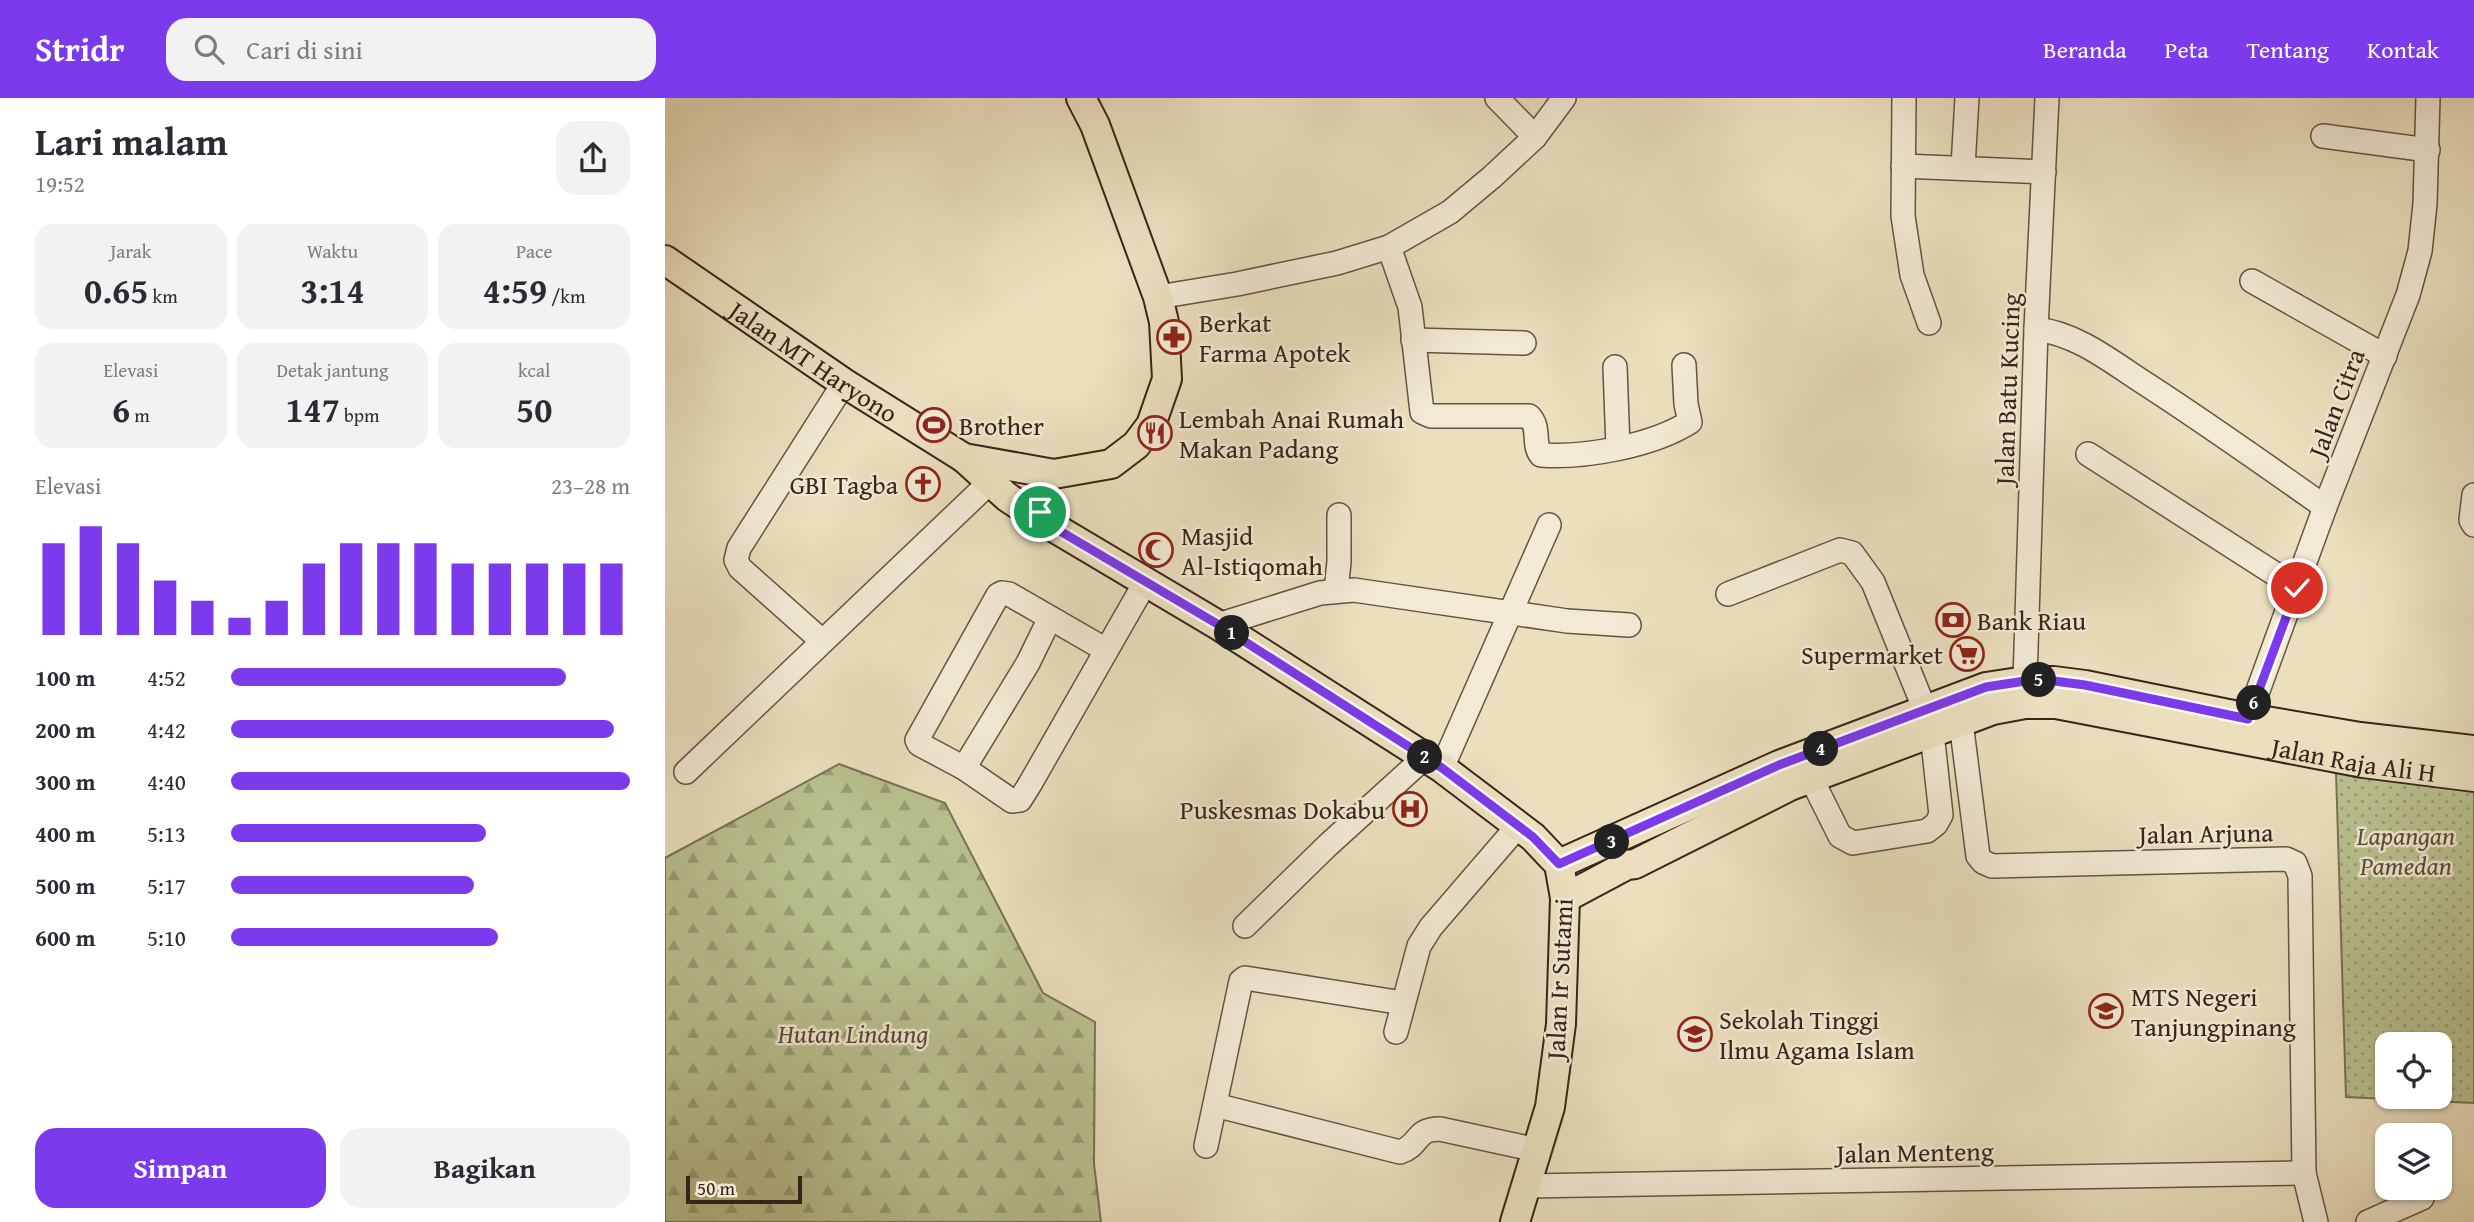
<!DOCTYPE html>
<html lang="id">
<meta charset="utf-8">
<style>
:root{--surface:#fff;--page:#f2f2f3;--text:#2b2b33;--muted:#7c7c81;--accent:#7c3aed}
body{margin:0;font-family:"Gentium Book Plus",serif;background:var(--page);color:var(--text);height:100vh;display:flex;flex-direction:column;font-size:26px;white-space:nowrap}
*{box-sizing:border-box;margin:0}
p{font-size:23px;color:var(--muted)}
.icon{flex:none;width:38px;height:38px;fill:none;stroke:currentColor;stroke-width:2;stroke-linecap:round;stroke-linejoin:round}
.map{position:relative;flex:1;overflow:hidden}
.panel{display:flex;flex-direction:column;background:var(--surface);width:665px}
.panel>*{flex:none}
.buttons{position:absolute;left:1710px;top:934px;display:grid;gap:14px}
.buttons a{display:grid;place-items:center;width:77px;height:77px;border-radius:14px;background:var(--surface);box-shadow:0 2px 5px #0004;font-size:35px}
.scale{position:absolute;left:21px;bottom:18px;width:116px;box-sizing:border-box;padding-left:7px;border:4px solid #382519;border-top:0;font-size:19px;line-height:24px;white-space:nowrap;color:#382519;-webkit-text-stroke:5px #f2ead5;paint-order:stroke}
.pin{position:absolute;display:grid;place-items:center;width:60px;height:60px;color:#fff;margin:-30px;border:4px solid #fff;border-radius:50%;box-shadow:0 2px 7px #0007}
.km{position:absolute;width:35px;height:35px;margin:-18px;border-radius:50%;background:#222;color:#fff;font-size:19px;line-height:35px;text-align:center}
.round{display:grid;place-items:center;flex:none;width:74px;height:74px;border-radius:21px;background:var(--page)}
.summary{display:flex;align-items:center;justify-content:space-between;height:119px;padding:0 35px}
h1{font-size:38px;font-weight:700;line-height:52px}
.metrics{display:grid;grid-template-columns:repeat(3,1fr);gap:10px;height:119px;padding:7px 35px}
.metrics div{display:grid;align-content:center;border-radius:18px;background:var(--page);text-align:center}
.metrics b{font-size:35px;font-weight:700}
.metrics small{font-size:19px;font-weight:400}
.metrics p{font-size:19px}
.chart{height:196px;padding:14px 35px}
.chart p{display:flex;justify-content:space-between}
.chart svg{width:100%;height:126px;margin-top:7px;stroke:var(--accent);stroke-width:6}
.action{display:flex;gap:14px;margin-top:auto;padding:14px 35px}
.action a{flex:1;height:80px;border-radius:21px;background:var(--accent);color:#fff;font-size:28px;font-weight:700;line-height:80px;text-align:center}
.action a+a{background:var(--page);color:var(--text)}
ul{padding:0 35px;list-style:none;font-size:23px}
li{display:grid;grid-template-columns:112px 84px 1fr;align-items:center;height:52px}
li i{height:18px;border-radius:9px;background:var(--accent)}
header{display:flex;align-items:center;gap:42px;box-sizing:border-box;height:98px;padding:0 35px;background:var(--accent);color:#fff}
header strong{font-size:33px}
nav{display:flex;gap:38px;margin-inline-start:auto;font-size:24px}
.search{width:490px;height:63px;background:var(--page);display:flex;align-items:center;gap:18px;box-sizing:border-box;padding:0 24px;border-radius:21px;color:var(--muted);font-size:26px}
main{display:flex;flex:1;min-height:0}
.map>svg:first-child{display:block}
.forest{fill:url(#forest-firs);stroke:#787354;stroke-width:2}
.park{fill:url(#park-dots);stroke:#787354;stroke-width:2;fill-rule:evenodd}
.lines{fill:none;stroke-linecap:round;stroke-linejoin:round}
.minor-casing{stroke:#655442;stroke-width:26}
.major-casing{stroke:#382519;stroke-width:32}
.minor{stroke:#f2ead5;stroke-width:23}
.major{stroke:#ebdfbe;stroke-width:28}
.route-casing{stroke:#fff;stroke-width:14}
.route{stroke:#7c3aed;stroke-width:9}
.labels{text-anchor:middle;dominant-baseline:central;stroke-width:5;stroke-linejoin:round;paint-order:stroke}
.poi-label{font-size:26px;fill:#382519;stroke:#f2ead5;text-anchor:start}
.street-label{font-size:26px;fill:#382519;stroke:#f2ead5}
.park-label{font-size:26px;font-style:italic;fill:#584c37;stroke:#f2ead5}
</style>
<header>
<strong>Stridr</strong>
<div class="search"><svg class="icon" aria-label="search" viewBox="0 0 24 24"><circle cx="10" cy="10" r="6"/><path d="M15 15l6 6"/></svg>Cari di sini</div>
<nav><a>Beranda</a><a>Peta</a><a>Tentang</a><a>Kontak</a></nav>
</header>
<main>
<section class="panel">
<div class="summary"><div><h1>Lari malam</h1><p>19:52</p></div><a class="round"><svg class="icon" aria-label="share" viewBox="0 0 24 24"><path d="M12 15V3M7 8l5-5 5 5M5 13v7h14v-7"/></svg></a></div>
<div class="metrics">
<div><p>Jarak</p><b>0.65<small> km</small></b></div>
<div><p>Waktu</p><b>3:14</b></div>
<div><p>Pace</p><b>4:59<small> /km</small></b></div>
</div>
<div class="metrics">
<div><p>Elevasi</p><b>6<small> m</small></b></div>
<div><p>Detak jantung</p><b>147<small> bpm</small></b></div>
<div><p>kcal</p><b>50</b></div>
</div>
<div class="chart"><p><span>Elevasi</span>23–28 m</p>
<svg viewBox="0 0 160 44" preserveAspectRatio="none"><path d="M5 44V12M15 44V6M25 44V12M35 44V25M45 44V32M55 44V38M65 44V32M75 44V19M85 44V12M95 44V12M105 44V12M115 44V19M125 44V19M135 44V19M145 44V19M155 44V19"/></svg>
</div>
<ul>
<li><b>100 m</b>4:52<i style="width:84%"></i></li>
<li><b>200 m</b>4:42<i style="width:96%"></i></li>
<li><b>300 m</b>4:40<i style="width:100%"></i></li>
<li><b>400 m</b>5:13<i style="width:64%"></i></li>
<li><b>500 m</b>5:17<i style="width:61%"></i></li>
<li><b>600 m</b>5:10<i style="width:67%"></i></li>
</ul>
<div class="action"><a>Simpan</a><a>Bagikan</a></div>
</section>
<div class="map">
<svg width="1809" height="1124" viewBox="0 0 1809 1124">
<defs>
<pattern id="forest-firs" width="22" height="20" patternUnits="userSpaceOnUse" patternTransform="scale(1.75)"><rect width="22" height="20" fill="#b9c190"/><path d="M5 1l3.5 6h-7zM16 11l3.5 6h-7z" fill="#979d75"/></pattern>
<pattern id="park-dots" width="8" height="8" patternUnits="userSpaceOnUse" patternTransform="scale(1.75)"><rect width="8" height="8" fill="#b9c190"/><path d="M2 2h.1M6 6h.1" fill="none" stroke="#979d75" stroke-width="1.8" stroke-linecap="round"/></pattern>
</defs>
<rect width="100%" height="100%" fill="#ebdfbe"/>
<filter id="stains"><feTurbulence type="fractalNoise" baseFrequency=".00286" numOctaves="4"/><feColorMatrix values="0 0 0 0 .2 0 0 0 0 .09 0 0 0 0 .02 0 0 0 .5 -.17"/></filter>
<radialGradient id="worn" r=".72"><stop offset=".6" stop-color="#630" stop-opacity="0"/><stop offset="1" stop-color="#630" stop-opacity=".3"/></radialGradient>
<!-- forest -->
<polygon class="forest" points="174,666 280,705 378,895 430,924 429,1066 436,1124 0,1124 0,760"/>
<!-- park -->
<path class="park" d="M 1671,674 L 1809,692 L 1809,1005 L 1681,999 ZM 1722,947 L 1774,947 L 1774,999 L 1722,999 Z"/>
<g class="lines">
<!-- minor casing -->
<g class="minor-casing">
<g id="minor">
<polyline points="832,0 870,39"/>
<polyline points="1239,0 1238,118 1247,177 1264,225"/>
<polyline points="1658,38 1763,52"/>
<polyline points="1238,68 1379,74"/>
<polyline points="1298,69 1302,0"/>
<path d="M 724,149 L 745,209 L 757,314 L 766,318 L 864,318 C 876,330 867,346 876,357 C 920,360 987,348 1025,324 L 1021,306 L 1019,267"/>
<polyline points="1587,183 1720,258"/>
<polyline points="493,199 572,186 672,165 724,149 785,114 827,79 870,39 899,0"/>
<path d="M 1371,231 C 1414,236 1449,266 1484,288 C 1544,327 1602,368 1660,409"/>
<polyline points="748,242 859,245"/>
<polyline points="950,269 953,350"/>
<polyline points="1423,356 1632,490"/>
<polyline points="1809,397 1806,422 1809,427"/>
<polyline points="671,492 674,464 674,417"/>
<polyline points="1063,496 1175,452 1187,455 1208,484 1260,612"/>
<polyline points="385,520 363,565 299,670 347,703 355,702 365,686 480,485"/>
<polyline points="553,527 655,495 689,492 902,523 964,527"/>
<polyline points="157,543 75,470 71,462 74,450 179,285"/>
<polyline points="1360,583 1371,231 1382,0"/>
<polyline points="1583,620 1660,409 1743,197 1755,153 1760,106 1763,0"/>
<polyline points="1296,624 1313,758 1318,764 1327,768 1621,761 1630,765 1635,778 1639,1075 1651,1124"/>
<polyline points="299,670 254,646 252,642 333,497 337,495 344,496 441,552"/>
<polyline points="777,670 884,427"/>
<polyline points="21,674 324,385"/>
<polyline points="1146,680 1175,738 1188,745 1262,733 1271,726 1276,717 1267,635"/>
<polyline points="580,828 663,747 760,659"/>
<polyline points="731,934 754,848 766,829 853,728"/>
<path d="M 550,1007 L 735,1054 C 756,1047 749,1031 775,1031 L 872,1052"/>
<polyline points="541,1048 576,883 580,880 738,905"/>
<polyline points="861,1088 1639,1075"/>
<polyline points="1703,1124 1757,1100"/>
</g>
</g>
<!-- major casing -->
<g class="major-casing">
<g id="major">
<path id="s1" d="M 0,162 L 179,285 L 299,360 L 342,399 L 378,423 L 553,527 L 777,670 L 868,739 L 887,759 L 894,766 L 900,800 L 896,926 L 885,1009 L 850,1124"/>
<polyline points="299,360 389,376 446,366 471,347 486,327 502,281 499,224 493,199 430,27 416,0"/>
<polyline points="894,766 1114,667 1321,589 1360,583 1389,583 1420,587 1583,620 1695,639 1809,652"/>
<path id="s2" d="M 900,800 L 962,767 L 970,766 L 1125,688 L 1328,612 L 1360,606 L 1391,606 L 1698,665 L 1809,679"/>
</g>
</g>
<!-- minor -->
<use href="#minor" class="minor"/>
<!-- major -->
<use href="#major" class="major"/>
</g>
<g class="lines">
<!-- route casing -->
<g class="route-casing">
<polyline id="route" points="375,414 378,423 554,527 777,670 868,739 894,766 1114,667 1321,589 1360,583 1389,583 1420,587 1583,621 1632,490"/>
</g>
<!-- route -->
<use href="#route" class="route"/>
</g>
<!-- icons -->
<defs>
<g id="pharmacy-ring" transform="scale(1.75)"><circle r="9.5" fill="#f2ead5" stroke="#8f2418" stroke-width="1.5"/><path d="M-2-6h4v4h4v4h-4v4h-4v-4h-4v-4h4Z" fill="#8f2418"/></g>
<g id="stadium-ring" transform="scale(1.75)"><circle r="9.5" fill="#f2ead5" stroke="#8f2418" stroke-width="1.5"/><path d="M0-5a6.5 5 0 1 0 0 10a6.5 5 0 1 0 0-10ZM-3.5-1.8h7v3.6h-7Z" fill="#8f2418"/></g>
<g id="restaurant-ring" transform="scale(1.75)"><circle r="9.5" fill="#f2ead5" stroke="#8f2418" stroke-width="1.5"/><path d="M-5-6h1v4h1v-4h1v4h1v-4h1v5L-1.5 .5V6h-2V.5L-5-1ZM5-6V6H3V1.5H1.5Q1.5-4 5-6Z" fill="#8f2418"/></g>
<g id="church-ring" transform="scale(1.75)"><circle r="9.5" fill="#f2ead5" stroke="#8f2418" stroke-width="1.5"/><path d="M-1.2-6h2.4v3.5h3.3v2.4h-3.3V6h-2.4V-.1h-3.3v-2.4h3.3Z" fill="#8f2418"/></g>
<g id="mosque-ring" transform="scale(1.75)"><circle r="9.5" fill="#f2ead5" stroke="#8f2418" stroke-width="1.5"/><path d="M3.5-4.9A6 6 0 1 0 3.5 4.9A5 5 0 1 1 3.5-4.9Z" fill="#8f2418"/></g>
<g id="bank-ring" transform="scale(1.75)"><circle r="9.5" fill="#f2ead5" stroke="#8f2418" stroke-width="1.5"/><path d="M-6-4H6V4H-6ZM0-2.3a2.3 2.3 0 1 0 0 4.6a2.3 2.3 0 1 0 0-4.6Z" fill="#8f2418"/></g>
<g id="supermarket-ring" transform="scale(1.75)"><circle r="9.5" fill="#f2ead5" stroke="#8f2418" stroke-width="1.5"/><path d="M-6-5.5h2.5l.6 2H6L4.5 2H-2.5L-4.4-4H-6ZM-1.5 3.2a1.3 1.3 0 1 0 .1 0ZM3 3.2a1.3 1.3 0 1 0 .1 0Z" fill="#8f2418"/></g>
<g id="hospital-ring" transform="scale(1.75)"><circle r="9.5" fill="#f2ead5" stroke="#8f2418" stroke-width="1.5"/><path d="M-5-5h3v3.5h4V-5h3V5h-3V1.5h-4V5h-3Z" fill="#8f2418"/></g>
<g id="school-ring" transform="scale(1.75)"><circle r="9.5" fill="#f2ead5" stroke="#8f2418" stroke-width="1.5"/><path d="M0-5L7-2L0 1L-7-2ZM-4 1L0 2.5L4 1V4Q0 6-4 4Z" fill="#8f2418"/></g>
<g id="university-ring" transform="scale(1.75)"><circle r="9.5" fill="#f2ead5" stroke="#8f2418" stroke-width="1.5"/><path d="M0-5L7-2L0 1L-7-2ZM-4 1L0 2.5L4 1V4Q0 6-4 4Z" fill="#8f2418"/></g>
</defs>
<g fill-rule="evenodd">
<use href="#pharmacy-ring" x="509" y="239"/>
<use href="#stadium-ring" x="269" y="327"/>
<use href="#restaurant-ring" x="490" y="335"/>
<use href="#church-ring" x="258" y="386"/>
<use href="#mosque-ring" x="491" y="452"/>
<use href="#bank-ring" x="1288" y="522"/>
<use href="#supermarket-ring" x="1302" y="556"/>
<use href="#hospital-ring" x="745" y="711"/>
<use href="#school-ring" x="1441" y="913"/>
<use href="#university-ring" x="1030" y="936"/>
</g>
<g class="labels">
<!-- poi labels -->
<g class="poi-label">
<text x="534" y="224">Berkat<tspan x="534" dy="30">Farma Apotek</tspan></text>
<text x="514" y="320">Lembah Anai Rumah<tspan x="514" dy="30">Makan Padang</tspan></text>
<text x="294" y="327">Brother</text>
<text x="233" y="386" text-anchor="end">GBI Tagba</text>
<text x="516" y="437">Masjid<tspan x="516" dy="30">Al-Istiqomah</tspan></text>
<text x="1312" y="522">Bank Riau</text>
<text x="1278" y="556" text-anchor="end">Supermarket</text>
<text x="720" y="711" text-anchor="end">Puskesmas Dokabu</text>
<text x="1466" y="898">MTS Negeri<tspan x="1466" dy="30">Tanjungpinang</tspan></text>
<text x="1054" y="921">Sekolah Tinggi<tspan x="1054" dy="30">Ilmu Agama Islam</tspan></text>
</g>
<!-- street labels -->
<g class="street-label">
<text stroke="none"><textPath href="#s1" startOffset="180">Jalan MT Haryono</textPath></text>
<text transform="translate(1342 291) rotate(-88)">Jalan Batu Kucing</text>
<text transform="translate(1671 305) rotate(-69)">Jalan Citra</text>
<text stroke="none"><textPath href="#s2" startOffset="835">Jalan Raja Ali H</textPath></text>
<text transform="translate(1541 735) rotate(-1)">Jalan Arjuna</text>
<text transform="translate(894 881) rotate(-87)">Jalan Ir Sutami</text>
<text transform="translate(1250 1054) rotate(-1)">Jalan Menteng</text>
</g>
<!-- park labels -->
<g class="park-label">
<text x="1741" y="737">Lapangan<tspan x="1741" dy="30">Pamedan</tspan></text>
<text x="188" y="935">Hutan Lindung</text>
</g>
</g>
<rect width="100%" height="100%" filter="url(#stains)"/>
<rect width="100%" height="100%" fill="url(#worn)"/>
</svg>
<div class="buttons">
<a><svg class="icon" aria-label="locate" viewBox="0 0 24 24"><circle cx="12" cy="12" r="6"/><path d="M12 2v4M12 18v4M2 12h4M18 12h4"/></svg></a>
<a><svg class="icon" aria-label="layers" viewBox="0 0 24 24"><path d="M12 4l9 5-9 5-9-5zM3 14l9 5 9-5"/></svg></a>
</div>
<div class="scale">50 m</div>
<div class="pin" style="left:375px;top:414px;background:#1e9e55"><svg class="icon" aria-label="arrive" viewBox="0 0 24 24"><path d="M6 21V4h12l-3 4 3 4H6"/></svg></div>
<div class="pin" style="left:1632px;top:490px;background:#d93025"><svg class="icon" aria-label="check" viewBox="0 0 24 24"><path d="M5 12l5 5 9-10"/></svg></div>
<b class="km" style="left:567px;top:535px">1</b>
<b class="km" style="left:760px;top:659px">2</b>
<b class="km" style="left:947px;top:744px">3</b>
<b class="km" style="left:1156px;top:651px">4</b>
<b class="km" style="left:1374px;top:582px">5</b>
<b class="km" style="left:1589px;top:605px">6</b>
</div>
</main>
